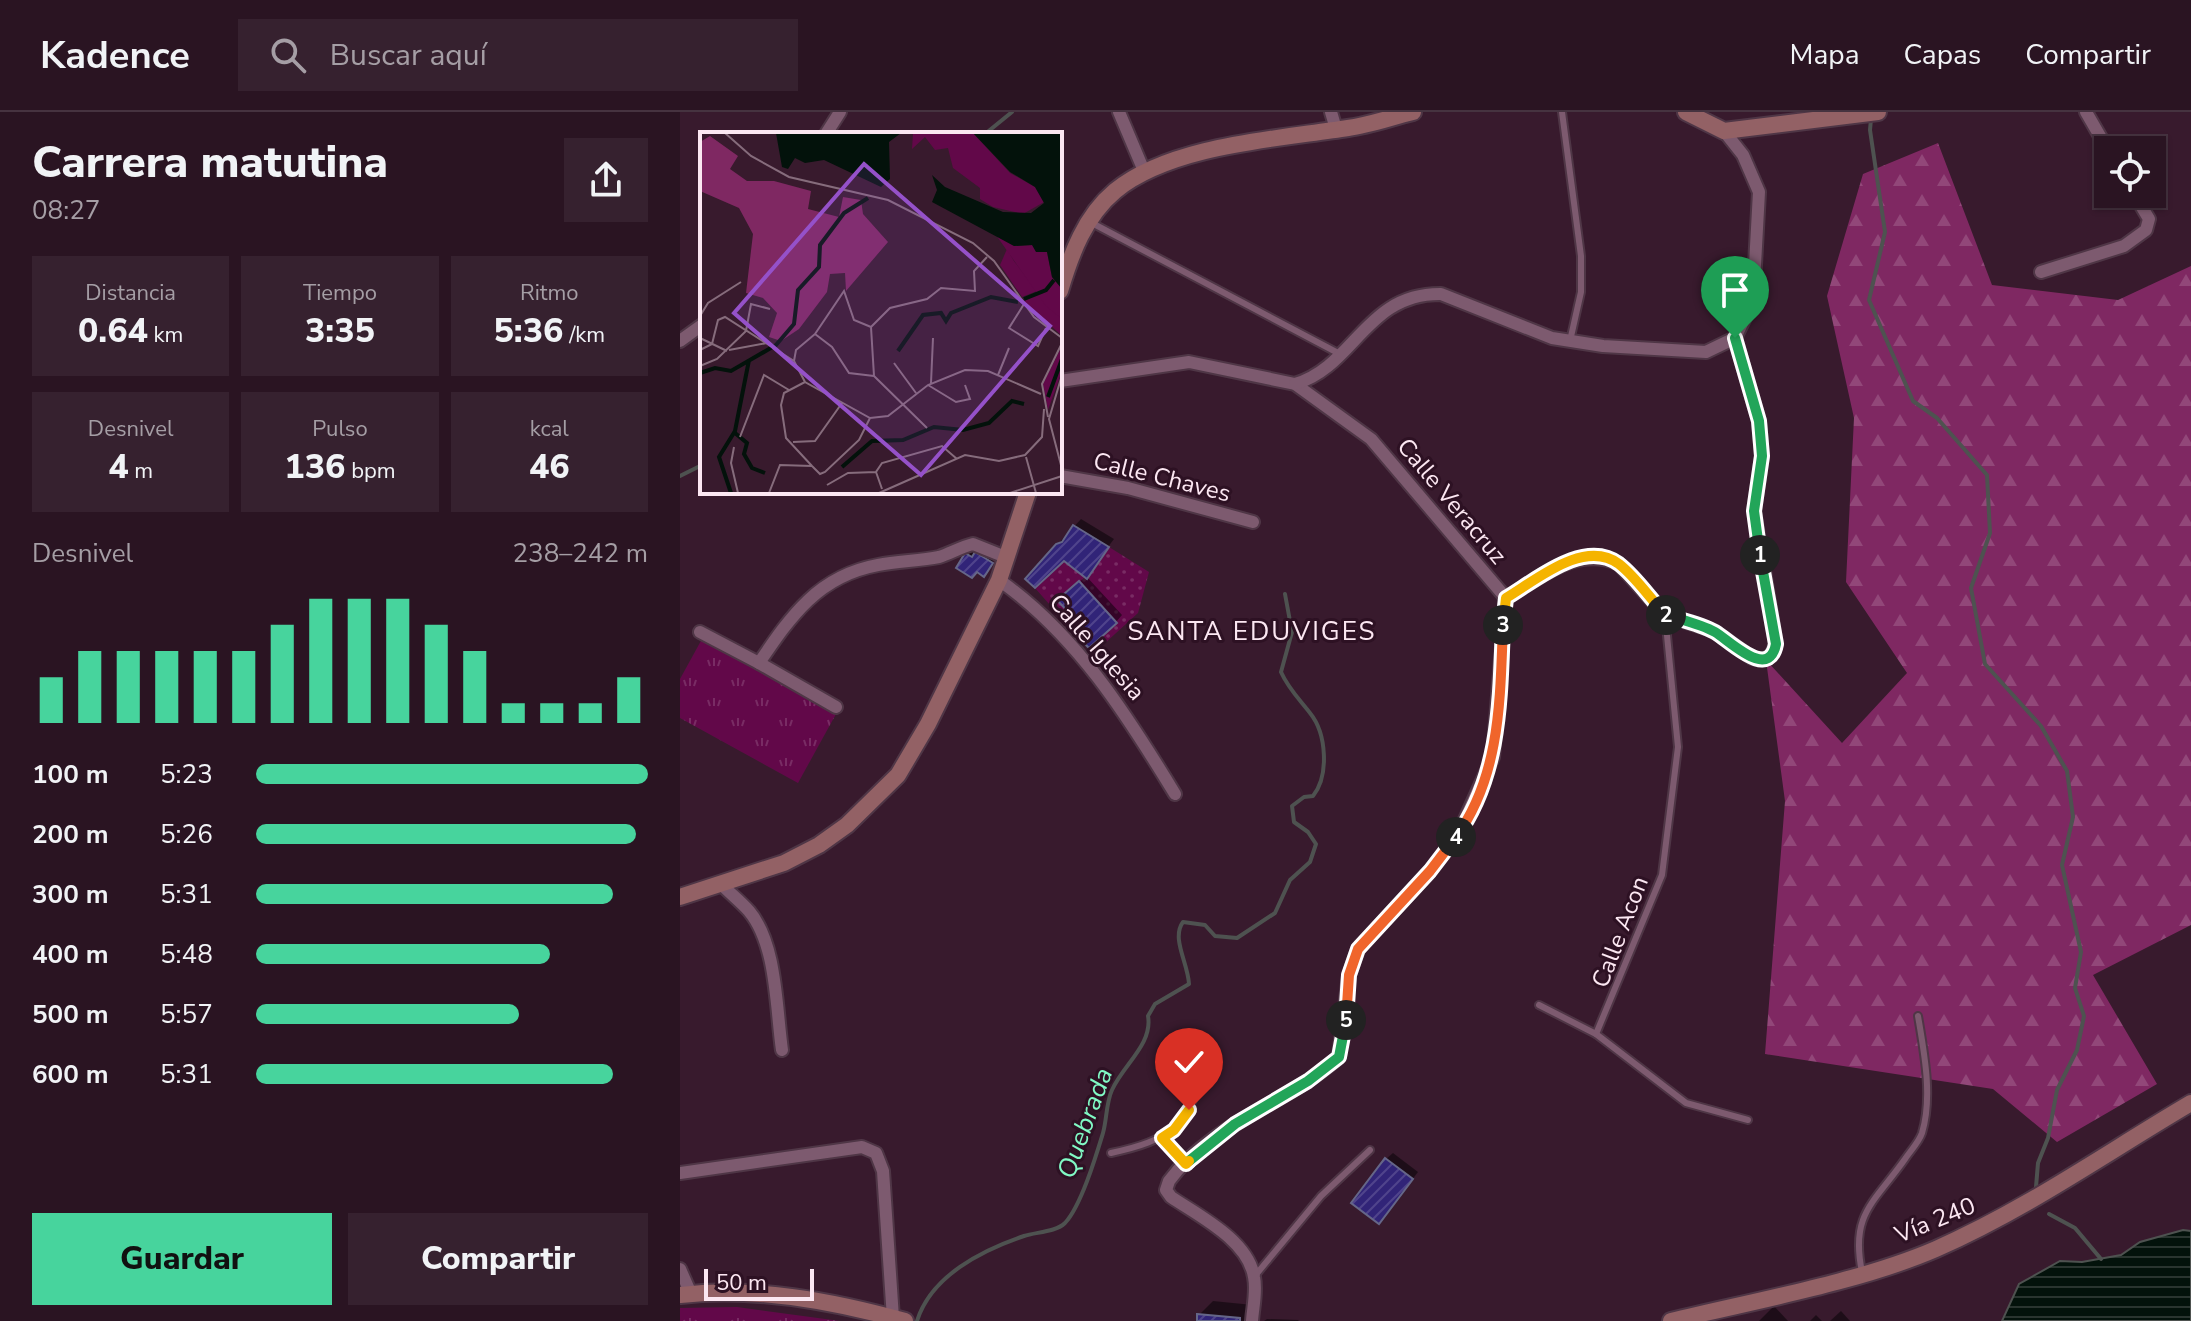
<!DOCTYPE html>
<html lang="es">
<meta charset="utf-8">
<style>
:root{--surface:#2a1422;--page:#36212f;--text:#f1f3f6;--muted:#a59ea5;--line:#463340;--accent:#47d49d}
body{margin:0;font-family:"Nunito Sans",sans-serif;background:var(--page);color:var(--text);height:100vh;display:flex;flex-direction:column;font-size:30px;white-space:nowrap}
*{box-sizing:border-box;margin:0}
p{font-size:26px;color:var(--muted)}
.icon{flex:none;width:44px;height:44px;fill:none;stroke:currentColor;stroke-width:2;stroke-linecap:round;stroke-linejoin:round}
.map{position:relative;flex:1;overflow:hidden}
.side{display:flex;flex-direction:column;background:var(--surface);width:680px}
.side>*{flex:none}
.tools{position:absolute;left:1414px;top:24px;display:grid;gap:16px}
.tools a{display:grid;place-items:center;width:72px;height:72px;border-radius:0px;background:var(--surface);box-shadow:0 2px 6px #0004,0 0 0 2px var(--line);font-size:40px}
.scale{position:absolute;left:24px;bottom:20px;width:110px;box-sizing:border-box;padding-left:8px;border:4px solid #fce7f2;border-top:0;font-size:22px;line-height:28px;white-space:nowrap;color:#fce7f2;-webkit-text-stroke:6px #2d1123;paint-order:stroke}
.pin{position:absolute;display:grid;place-items:center;width:68px;height:68px;color:#fff;margin:-82px -34px;border-radius:50% 50% 50% 0;rotate:-45deg;box-shadow:0 0 8px #0007}
.pin .icon{rotate:45deg}
.km{position:absolute;width:40px;height:40px;margin:-20px;border-radius:50%;background:#222;color:#fff;font-size:22px;line-height:40px;text-align:center}
.round{display:grid;place-items:center;flex:none;width:84px;height:84px;border-radius:0px;background:var(--page)}
.summary{display:flex;align-items:center;justify-content:space-between;height:136px;padding:0 32px}
h1{font-size:44px;font-weight:800;line-height:60px}
.stats{display:grid;grid-template-columns:repeat(3,1fr);gap:12px;height:136px;padding:8px 32px}
.stats div{display:grid;align-content:center;border-radius:0px;background:var(--page);text-align:center}
.stats b{font-size:34px;font-weight:800}
.stats small{font-size:22px;font-weight:400}
.stats p{font-size:22px}
.chart{height:224px;padding:16px 32px}
.chart p{display:flex;justify-content:space-between}
.chart svg{width:100%;height:144px;margin-top:8px;stroke:var(--accent);stroke-width:6}
.primary-button{display:flex;gap:16px;margin-top:auto;padding:16px 32px}
.primary-button a{flex:1;height:92px;border-radius:0px;background:var(--accent);color:#111;font-size:32px;font-weight:800;line-height:92px;text-align:center}
.primary-button a+a{background:var(--page);color:var(--text)}
ul{padding:0 32px;list-style:none;font-size:26px}
li{display:grid;grid-template-columns:128px 96px 1fr;align-items:center;height:60px}
li i{height:20px;border-radius:10px;background:var(--accent)}
header{display:flex;align-items:center;gap:48px;box-sizing:border-box;height:112px;padding:0 40px;background:var(--surface);border-bottom:2px solid var(--line)}
header strong{font-size:38px}
nav{display:flex;gap:44px;margin-inline-start:auto;font-size:28px}
.search{width:560px;height:72px;background:var(--page);display:flex;align-items:center;gap:20px;box-sizing:border-box;padding:0 28px;border-radius:0px;color:var(--muted);font-size:30px}
main{display:flex;flex:1;min-height:0}
.map>svg:first-child{display:block}
.grass{fill:url(#grass-tufts)}
.forest{fill:url(#forest-firs)}
.garden{fill:url(#garden-dots)}
.water{fill:url(#water-rules);stroke:#4e5250;stroke-width:2}
.shadow{fill:#0007}
.lines{fill:none;stroke-linecap:round;stroke-linejoin:round}
.stream{stroke:#4e5250;stroke-width:4}
.building{fill:url(#building-hatch);stroke:#656688;stroke-width:2}
.lane-casing{stroke:#4f3646;stroke-width:10}
.street-casing{stroke:#4f3646;stroke-width:16}
.secondary-casing{stroke:#4f3646;stroke-width:20}
.lane{stroke:#7d5a6f;stroke-width:6}
.street{stroke:#7d5a6f;stroke-width:12}
.secondary{stroke:#936165;stroke-width:16}
.split-1-casing{stroke:#fff;stroke-width:16}
.split-2-casing{stroke:#fff;stroke-width:16}
.split-3-casing{stroke:#fff;stroke-width:16}
.split-4-casing{stroke:#fff;stroke-width:16}
.split-5-casing{stroke:#fff;stroke-width:16}
.split-6-casing{stroke:#fff;stroke-width:16}
.split-7-casing{stroke:#fff;stroke-width:16}
.split-1{stroke:#22a559;stroke-width:10}
.split-2{stroke:#22a559;stroke-width:10}
.split-3{stroke:#f5b400;stroke-width:10}
.split-4{stroke:#f0652b;stroke-width:10}
.split-5{stroke:#f0652b;stroke-width:10}
.split-6{stroke:#22a559;stroke-width:10}
.split-7{stroke:#f5b400;stroke-width:10}
.labels{text-anchor:middle;dominant-baseline:central;stroke-width:6;stroke-linejoin:round;paint-order:stroke}
.street-label{font-size:24px;fill:#fce7f2;stroke:#2d1123}
.neighbourhood-label{font-size:26px;letter-spacing:2px;fill:#fce7f2;stroke:#2d1123}
.water-label{font-size:26px;font-style:italic;fill:#81fac5;stroke:#2d1123}
.inset-river{fill:none;stroke:#03120b;stroke-width:4}
.inset-road{fill:none;stroke:#866c7c;stroke-width:2}
.view{fill:#9551c9;fill-opacity:0.15;stroke:#9551c9;stroke-width:4}
.inset-edge{fill:none;stroke:#fce7f2;stroke-width:4}
</style>
<header>
<strong>Kadence</strong>
<div class="search"><svg class="icon" aria-label="search" viewBox="0 0 24 24"><circle cx="10" cy="10" r="6"/><path d="M15 15l6 6"/></svg>Buscar aquí</div>
<nav><a>Mapa</a><a>Capas</a><a>Compartir</a></nav>
</header>
<main>
<section class="side">
<div class="summary"><div><h1>Carrera matutina</h1><p>08:27</p></div><a class="round"><svg class="icon" aria-label="share" viewBox="0 0 24 24"><path d="M12 15V3M7 8l5-5 5 5M5 13v7h14v-7"/></svg></a></div>
<div class="stats">
<div><p>Distancia</p><b>0.64<small> km</small></b></div>
<div><p>Tiempo</p><b>3:35</b></div>
<div><p>Ritmo</p><b>5:36<small> /km</small></b></div>
</div>
<div class="stats">
<div><p>Desnivel</p><b>4<small> m</small></b></div>
<div><p>Pulso</p><b>136<small> bpm</small></b></div>
<div><p>kcal</p><b>46</b></div>
</div>
<div class="chart"><p><span>Desnivel</span>238–242 m</p>
<svg viewBox="0 0 160 44" preserveAspectRatio="none"><path d="M5 44V30M15 44V22M25 44V22M35 44V22M45 44V22M55 44V22M65 44V14M75 44V6M85 44V6M95 44V6M105 44V14M115 44V22M125 44V38M135 44V38M145 44V38M155 44V30"/></svg>
</div>
<ul>
<li><b>100 m</b>5:23<i style="width:100%"></i></li>
<li><b>200 m</b>5:26<i style="width:97%"></i></li>
<li><b>300 m</b>5:31<i style="width:91%"></i></li>
<li><b>400 m</b>5:48<i style="width:75%"></i></li>
<li><b>500 m</b>5:57<i style="width:67%"></i></li>
<li><b>600 m</b>5:31<i style="width:91%"></i></li>
</ul>
<div class="primary-button"><a>Guardar</a><a>Compartir</a></div>
</section>
<div class="map">
<svg width="1511" height="1209" viewBox="0 0 1511 1209">
<defs>
<pattern id="grass-tufts" width="24" height="20" patternUnits="userSpaceOnUse" patternTransform="scale(2)"><rect width="24" height="20" fill="#620849"/><path d="M3 7l-1-3M5 7V3M7 7l1-3M15 17l-1-3M17 17v-4M19 17l1-3" fill="none" stroke="#792c64"/></pattern>
<pattern id="forest-firs" width="22" height="20" patternUnits="userSpaceOnUse" patternTransform="scale(2)"><rect width="22" height="20" fill="#7f2862"/><path d="M5 1l3.5 6h-7zM16 11l3.5 6h-7z" fill="#924779"/></pattern>
<pattern id="garden-dots" width="8" height="8" patternUnits="userSpaceOnUse" patternTransform="scale(2)"><rect width="8" height="8" fill="#620849"/><path d="M2 2h.1M6 6h.1" fill="none" stroke="#792c64" stroke-width="1.8" stroke-linecap="round"/></pattern>
<pattern id="water-rules" width="6" height="5" patternUnits="userSpaceOnUse" patternTransform="scale(2)"><rect width="6" height="5" fill="#03120b"/><path d="M0 2.5h6" fill="none" stroke="#29342f"/></pattern>
<pattern id="building-hatch" width="6" height="6" patternUnits="userSpaceOnUse" patternTransform="scale(2)"><rect width="6" height="6" fill="#312478"/><path d="M-1 1l2-2M0 6l6-6M5 7l2-2" fill="none" stroke="#50448c"/></pattern>
</defs>
<rect width="100%" height="100%" fill="#381a2d"/>
<!-- grass -->
<g class="grass">
<polygon points="22,527 156,602 118,671 0,606 0,567"/>
<polygon points="57,1195 160,1209 0,1209 0,1196"/>
</g>
<!-- forest -->
<polygon class="forest" points="1258,31 1312,173 1438,188 1511,154 1511,813 1413,863 1477,972 1377,1030 1313,977 1085,942 1105,689 1086,548 1162,631 1227,561 1166,470 1174,306 1147,184 1183,62"/>
<!-- garden -->
<polygon class="garden" points="429,435 469,460 458,501 413,542 409,536 437,511 398,469 378,488 407,520 400,527 355,476 384,449 407,466"/>
<!-- water -->
<polygon class="water" points="1503,1118 1511,1119 1511,1209 1322,1209 1339,1172 1380,1149 1402,1150 1441,1143 1460,1130"/>
<!-- shadow -->
<g class="shadow">
<polygon points="401,407 434,427 406,464 442,503 436,510 387,481 406,464 377,433"/>
<polygon points="300,437 315,446 308,458 287,442"/>
<polygon points="713,1041 738,1060 705,1103 706,1047"/>
<polygon points="533,1189 573,1193 572,1209 519,1209 519,1203"/>
<polygon points="1094,1194 1108,1209 1079,1209"/>
<polygon points="1161,1199 1170,1209 1150,1209"/>
<polygon points="1136,1203 1142,1209 1130,1209"/>
<polygon points="587,1207 619,1208 618,1209 584,1209"/>
</g>
<g class="lines">
<!-- stream -->
<g class="stream">
<polyline points="1191,7 1190,18 1205,120 1189,188 1233,289 1257,306 1307,363 1310,421 1291,476 1305,552 1361,614 1387,659 1393,705 1382,753 1401,840 1395,876 1404,904 1397,938 1377,978 1368,1026 1358,1051 1356,1075"/>
<polyline points="305,22 332,0"/>
<polyline points="0,364 22,353"/>
<polyline points="1369,1102 1395,1116 1421,1147"/>
<path d="M 237,1209 C 251,1164 302,1138 344,1124 C 356,1120 376,1120 385,1111 C 401,1094 416,1044 423,1021 C 427,1007 426,991 432,978 C 443,953 473,932 468,904 L 475,892 L 509,872 C 508,851 491,826 503,810 L 525,813 L 535,824 L 557,826 L 595,801 L 610,768 L 630,750 L 636,732 L 628,720 L 614,710 L 612,694 L 624,685 L 633,684 C 649,664 647,622 630,601 C 619,587 608,576 601,560 L 612,520 L 605,482"/>
</g>
</g>
<!-- building -->
<g class="building">
<polygon points="393,413 429,435 407,467 384,449 355,476 345,467 376,432 382,430"/>
<polygon points="295,440 313,451 304,465 297,460 292,466 276,456 285,441 292,445"/>
<polygon points="399,469 437,511 409,536 400,527 407,520 377,488"/>
<polygon points="705,1046 733,1067 699,1112 671,1091"/>
<polygon points="517,1202 560,1206 560,1209 517,1209"/>
</g>
<g class="lines">
<!-- lane casing -->
<g class="lane-casing">
<g id="lane">
<polyline points="882,0 901,144 901,180 890,229"/>
<polyline points="410,110 658,241"/>
<polyline points="985,503 998,635 982,763 916,922 1006,991 1068,1008"/>
<polyline points="859,893 916,922"/>
<polyline points="482,1026 504,1050"/>
<path d="M 431,1041 C 492,1028 502,1015 527,959"/>
<path d="M 1182,1160 C 1170,1102 1194,1091 1225,1047 C 1231,1038 1239,1030 1242,1021 C 1253,985 1244,940 1238,904"/>
<polyline points="574,1165 641,1084 690,1038"/>
</g>
</g>
<!-- street casing -->
<g class="street-casing">
<g id="street">
<polyline points="439,0 464,59"/>
<polyline points="651,0 656,17"/>
<polyline points="1406,0 1428,38"/>
<polyline points="146,22 160,0"/>
<polyline points="1361,160 1444,134 1466,118 1469,107 1454,82"/>
<polyline points="0,229 22,213"/>
<path d="M 380,269 L 509,250 L 615,272 L 691,327 L 826,486 L 813,645 L 779,721 L 750,759 L 678,837 L 669,863 L 659,945 C 608,991 531,1012 489,1069 L 486,1078 L 491,1085 C 519,1104 568,1128 574,1165 C 577,1179 573,1195 572,1209"/>
<path d="M 615,272 C 675,254 686,181 761,182 L 872,226 L 923,234 L 1026,240 L 1055,226 L 1073,189 L 1079,80 L 1063,43 L 1044,19"/>
<polyline points="380,364 448,376 573,410"/>
<path d="M 319,468 C 396,522 447,603 495,682"/>
<path d="M 826,486 C 861,465 895,434 938,451 L 985,503 L 1034,519 L 1072,546 L 1082,548 L 1091,544 L 1096,532 L 1074,399 L 1082,344 L 1079,309 L 1055,226"/>
<polyline points="20,520 79,551"/>
<path d="M 156,595 L 79,551 C 111,504 138,464 198,453 C 218,449 239,449 259,445 C 271,441 281,435 293,432 L 328,446"/>
<path d="M 42,773 C 51,782 61,790 69,799 C 97,832 96,897 102,938"/>
<polyline points="0,1061 182,1035 196,1041 203,1059 213,1206"/>
<polyline points="0,1157 11,1182"/>
</g>
</g>
<!-- secondary casing -->
<g class="secondary-casing">
<g id="secondary">
<polyline points="1006,0 1044,19 1198,0"/>
<path d="M 380,179 C 391,142 405,104 435,79 C 491,33 598,27 668,16 C 690,13 712,5 733,0"/>
<polyline points="0,785 104,751 139,733 167,713 218,663 248,612 319,468 348,380"/>
<path d="M 0,1183 C 74,1174 153,1189 225,1209"/>
<path d="M 991,1209 C 1073,1189 1180,1170 1256,1137 C 1347,1097 1426,1041 1511,991"/>
</g>
</g>
<!-- lane -->
<use href="#lane" class="lane"/>
<!-- street -->
<use href="#street" class="street"/>
<!-- secondary -->
<use href="#secondary" class="secondary"/>
</g>
<g class="lines">
<!-- split-1 casing -->
<g class="split-1-casing">
<polyline id="split-1" points="1055,226 1079,309 1082,344 1074,399 1080,443"/>
</g>
<!-- split-2 casing -->
<g class="split-2-casing">
<path id="split-2" d="M 986,503 C 1002,508 1021,512 1035,520 C 1050,529 1089,569 1096,532 L 1080,443"/>
</g>
<!-- split-3 casing -->
<g class="split-3-casing">
<path id="split-3" d="M 823,513 L 826,486 C 855,469 904,426 939,452 C 957,466 970,487 986,503"/>
</g>
<!-- split-4 casing -->
<g class="split-4-casing">
<path id="split-4" d="M 776,725 C 821,663 820,586 823,513"/>
</g>
<!-- split-5 casing -->
<g class="split-5-casing">
<polyline id="split-5" points="666,908 669,863 678,837 750,759 776,725"/>
</g>
<!-- split-6 casing -->
<g class="split-6-casing">
<polyline id="split-6" points="509,1049 555,1012 628,969 659,945 666,908"/>
</g>
<!-- split-7 casing -->
<g class="split-7-casing">
<polyline id="split-7" points="509,1049 506,1052 482,1026 494,1018 509,998"/>
</g>
<!-- split-1 -->
<use href="#split-1" class="split-1"/>
<!-- split-2 -->
<use href="#split-2" class="split-2"/>
<!-- split-3 -->
<use href="#split-3" class="split-3"/>
<!-- split-4 -->
<use href="#split-4" class="split-4"/>
<!-- split-5 -->
<use href="#split-5" class="split-5"/>
<!-- split-6 -->
<use href="#split-6" class="split-6"/>
<!-- split-7 -->
<use href="#split-7" class="split-7"/>
</g>
<g class="labels">
<!-- street labels -->
<g class="street-label">
<text transform="translate(482 365) rotate(14)">Calle Chaves</text>
<text transform="translate(772 389) rotate(50)">Calle Veracruz</text>
<text transform="translate(417 535) rotate(49)">Calle Iglesia</text>
<text transform="translate(940 820) rotate(-69)">Calle Acon</text>
<text transform="translate(1255 1108) rotate(-22)">Vía 240</text>
</g>
<!-- neighbourhood labels -->
<g class="neighbourhood-label">
<text x="572" y="519">SANTA EDUVIGES</text>
</g>
<!-- water labels -->
<g class="water-label">
<text transform="translate(405 1011) rotate(-70)">Quebrada</text>
</g>
</g>
<!-- overview -->
<g transform="translate(20 20)">
<rect width="362" height="362" fill="#381a2d"/>
<path d="M 307,117 L 314,129 L 337,159 L 322,165 L 300,133 ZM 338,162 L 362,187 L 362,204 L 324,169 ZM 362,214 L 362,239 L 348,278 L 343,252 Z" fill="#620849"/>
<path d="M 10,4 L 38,24 L 30,37 L 47,49 L 74,49 L 111,59 L 108,77 L 139,85 L 143,65 L 161,68 L 163,82 L 188,110 L 146,159 L 145,141 L 130,142 L 127,160 L 99,197 L 81,209 L 69,205 L 77,181 L 63,166 L 46,161 L 53,102 L 39,76 L 0,59 L 0,10 Z" fill="#7f2862"/>
<path d="M 213,1 L 273,1 L 310,41 L 335,55 L 344,70 L 323,82 L 293,75 L 280,67 L 280,56 L 253,36 L 248,16 L 235,18 L 225,5 L 212,17 ZM 296,103 L 314,114 L 333,113 L 347,120 L 352,145 L 362,157 L 362,187 L 346,174 Z" fill="#620849"/>
<path d="M 76,1 L 201,1 L 189,10 L 190,47 L 181,55 L 124,28 L 105,31 L 95,26 L 88,37 L 82,35 ZM 273,1 L 362,1 L 362,157 L 352,145 L 347,120 L 336,120 L 332,113 L 314,114 L 232,70 L 237,58 L 232,43 L 245,55 L 303,80 L 331,81 L 344,71 L 335,55 L 310,40 Z" fill="#03120b"/>
<path class="inset-river" d="M 324,167 L 346,158 L 354,148M 198,219 L 223,183 L 241,181 L 246,189 L 251,181 L 291,165 L 318,170M 0,241 L 15,236 L 31,239 L 76,213 L 94,192 L 98,158 L 119,135 L 120,113 L 144,81 L 168,66M 348,265 L 362,227M 35,301 L 47,311 L 44,322 L 52,336 L 65,341M 142,335 L 172,309 L 203,308 L 234,295 L 263,298 L 289,291 L 312,269 L 324,272M 31,361 L 19,325 L 35,299 L 49,228"/>
<path class="inset-road" d="M 25,1 L 51,24 L 89,45 L 188,68 L 273,111 L 294,129 L 334,185 L 362,206M 324,172 L 309,196 L 338,214 L 346,196M 0,184 L 8,171 L 41,150M 115,202 L 144,159 L 154,188 L 171,195M 0,206 L 27,219M 0,218 L 12,212 L 18,188 L 25,185 L 94,229M 29,218 L 67,211M 94,229 L 105,250 L 170,286 L 188,284 L 228,253 L 265,238 L 288,239 L 341,262M 94,229 L 96,218 L 115,202 L 132,215 L 149,241 L 174,244M 194,231 L 216,261M 0,234 L 17,227 L 46,199 L 51,172 L 70,177M 298,243 L 309,216M 362,243 L 349,287 L 362,337M 105,250 L 84,261 L 81,273 L 86,306 L 112,334M 231,251 L 233,206M 228,253 L 256,270 L 270,267 L 265,253M 348,285 L 342,252 L 362,211M 227,296 L 174,244 L 171,195 L 190,176 L 227,167 L 241,156 L 275,159 L 274,139 L 287,125M 40,305 L 64,243 L 89,258M 93,310 L 115,309 L 142,271M 34,315 L 31,331 L 38,361M 326,325 L 336,361M 127,353 L 148,341 L 176,340M 182,357 L 176,340 L 182,331 L 242,314 L 257,327M 69,361 L 80,333 L 112,334 L 120,342 L 125,340 L 159,308 L 170,286M 179,361 L 265,323 L 299,329 L 325,323 L 342,305 L 344,277M 310,361 L 362,344"/>
<path class="view" d="M 164,32 L 350,194 L 221,343 L 34,181 Z"/>
<rect width="362" height="362" class="inset-edge"/>
</g>
</svg>
<div class="tools">
<a><svg class="icon" aria-label="locate" viewBox="0 0 24 24"><circle cx="12" cy="12" r="6"/><path d="M12 2v4M12 18v4M2 12h4M18 12h4"/></svg></a>
</div>
<div class="scale">50 m</div>
<div class="pin" style="left:1055px;top:226px;background:#1e9e55"><svg class="icon" aria-label="arrive" viewBox="0 0 24 24"><path d="M6 21V4h12l-3 4 3 4H6"/></svg></div>
<div class="pin" style="left:509px;top:998px;background:#d93025"><svg class="icon" aria-label="check" viewBox="0 0 24 24"><path d="M5 12l5 5 9-10"/></svg></div>
<b class="km" style="left:1080px;top:443px">1</b>
<b class="km" style="left:986px;top:503px">2</b>
<b class="km" style="left:823px;top:513px">3</b>
<b class="km" style="left:776px;top:725px">4</b>
<b class="km" style="left:666px;top:908px">5</b>
</div>
</main>
